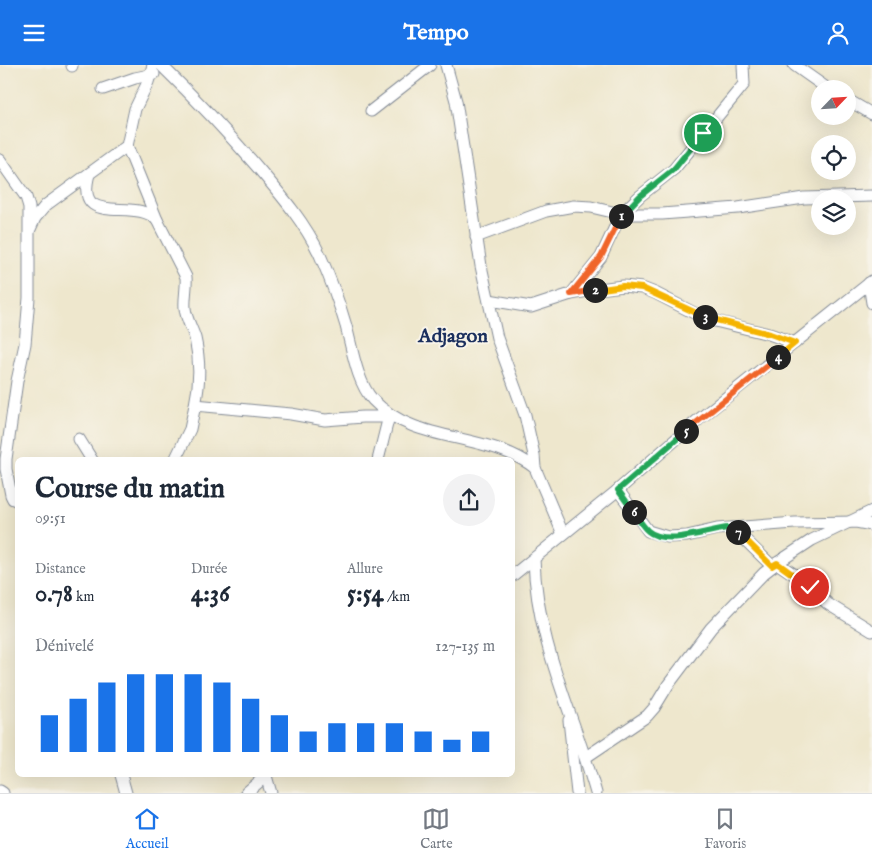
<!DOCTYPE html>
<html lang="fr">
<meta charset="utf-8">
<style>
:root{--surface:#fff;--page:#f2f2f3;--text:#1f2937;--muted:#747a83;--line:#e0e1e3;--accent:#1a73e8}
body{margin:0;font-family:"IM FELL English",serif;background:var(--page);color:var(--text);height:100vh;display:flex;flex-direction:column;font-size:19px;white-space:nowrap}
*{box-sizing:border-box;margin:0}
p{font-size:16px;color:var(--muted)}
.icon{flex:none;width:28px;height:28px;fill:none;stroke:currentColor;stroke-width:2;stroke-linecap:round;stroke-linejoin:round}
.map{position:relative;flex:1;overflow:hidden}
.panel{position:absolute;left:15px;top:392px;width:500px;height:320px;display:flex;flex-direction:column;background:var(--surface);border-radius:8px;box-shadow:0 5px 20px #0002}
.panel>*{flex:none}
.needle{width:32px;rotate:65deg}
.tools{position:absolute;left:811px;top:15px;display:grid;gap:10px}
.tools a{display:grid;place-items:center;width:45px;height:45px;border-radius:50%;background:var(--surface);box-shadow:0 5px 20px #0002;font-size:25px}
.pin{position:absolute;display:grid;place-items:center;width:42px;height:42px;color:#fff;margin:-21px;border:2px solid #fff;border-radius:50%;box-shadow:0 1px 5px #0007}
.km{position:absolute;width:25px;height:25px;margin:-12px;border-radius:50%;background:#222;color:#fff;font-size:14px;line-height:25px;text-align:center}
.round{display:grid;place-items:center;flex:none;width:52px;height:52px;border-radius:26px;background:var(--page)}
.summary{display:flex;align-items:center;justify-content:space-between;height:85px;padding:0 20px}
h1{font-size:28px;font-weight:700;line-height:38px}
.figures{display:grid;grid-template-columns:repeat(3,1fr);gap:8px;height:85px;padding:5px 20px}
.figures div{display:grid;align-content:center}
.figures b{font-size:25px;font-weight:700}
.figures small{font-size:14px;font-weight:400}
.figures p{font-size:14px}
.chart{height:140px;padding:10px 20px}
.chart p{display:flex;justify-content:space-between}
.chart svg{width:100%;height:90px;margin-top:5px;stroke:var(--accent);stroke-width:6}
header{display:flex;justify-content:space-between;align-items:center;height:65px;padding:0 20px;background:var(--accent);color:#fff;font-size:22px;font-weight:700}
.dock{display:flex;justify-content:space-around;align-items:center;height:70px;border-top:1px solid var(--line);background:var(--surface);font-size:14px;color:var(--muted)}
.dock a{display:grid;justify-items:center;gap:2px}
.dock .active{color:var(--accent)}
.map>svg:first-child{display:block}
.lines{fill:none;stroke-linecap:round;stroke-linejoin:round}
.minor-casing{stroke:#848b96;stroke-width:13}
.minor{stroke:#fff;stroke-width:11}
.split-1-casing{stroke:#fff;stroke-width:10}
.split-2-casing{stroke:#fff;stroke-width:10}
.split-3-casing{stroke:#fff;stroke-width:10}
.split-4-casing{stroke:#fff;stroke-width:10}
.split-5-casing{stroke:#fff;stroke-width:10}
.split-6-casing{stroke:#fff;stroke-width:10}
.split-7-casing{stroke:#fff;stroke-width:10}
.split-8-casing{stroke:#fff;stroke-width:10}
.split-1{stroke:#22a559;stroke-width:6}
.split-2{stroke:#f0652b;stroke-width:6}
.split-3{stroke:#f5b400;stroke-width:6}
.split-4{stroke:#f5b400;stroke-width:6}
.split-5{stroke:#f0652b;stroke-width:6}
.split-6{stroke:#22a559;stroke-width:6}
.split-7{stroke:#22a559;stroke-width:6}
.split-8{stroke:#f5b400;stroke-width:6}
.labels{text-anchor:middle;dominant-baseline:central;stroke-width:4;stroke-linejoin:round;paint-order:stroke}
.quarter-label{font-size:20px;font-weight:bold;fill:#1b2f5e;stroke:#f7f3e8}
</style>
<header><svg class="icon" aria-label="menu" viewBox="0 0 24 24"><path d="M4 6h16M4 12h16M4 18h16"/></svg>Tempo<svg class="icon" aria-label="person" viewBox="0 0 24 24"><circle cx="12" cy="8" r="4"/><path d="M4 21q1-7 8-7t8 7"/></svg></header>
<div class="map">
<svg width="872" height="728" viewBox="0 0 872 728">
<rect width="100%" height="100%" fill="#f7f3e8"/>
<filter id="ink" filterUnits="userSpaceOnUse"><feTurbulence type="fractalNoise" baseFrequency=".02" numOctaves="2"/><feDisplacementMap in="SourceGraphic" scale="10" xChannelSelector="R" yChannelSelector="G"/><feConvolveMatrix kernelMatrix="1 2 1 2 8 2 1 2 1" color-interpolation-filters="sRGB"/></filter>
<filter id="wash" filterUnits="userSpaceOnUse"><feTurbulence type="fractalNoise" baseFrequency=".0096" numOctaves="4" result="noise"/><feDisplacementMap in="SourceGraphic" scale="20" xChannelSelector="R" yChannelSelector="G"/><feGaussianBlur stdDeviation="1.12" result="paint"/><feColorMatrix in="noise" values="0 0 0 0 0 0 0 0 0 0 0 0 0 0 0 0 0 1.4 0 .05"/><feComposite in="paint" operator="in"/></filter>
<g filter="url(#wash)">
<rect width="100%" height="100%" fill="#eee7cd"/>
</g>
<g filter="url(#ink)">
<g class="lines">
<!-- minor casing -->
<g class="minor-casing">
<g id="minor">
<path d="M 161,0 C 195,33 228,68 259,104 C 282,131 305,158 320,190 C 330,213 339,237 346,261 C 352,283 357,318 373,335 C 415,380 488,366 535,403"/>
<polyline points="446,0 456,36 481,201 497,273 525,350 534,390 535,403 563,469"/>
<polyline points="794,0 828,24"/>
<polyline points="72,1 72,0"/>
<polyline points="103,24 135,13 154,9"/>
<polyline points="848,35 872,49"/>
<polyline points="371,46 430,0"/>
<path d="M 127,81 L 157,155 L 186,212 C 187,223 184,233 185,243 C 186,254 192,263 195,273 C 200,295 200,318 195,340"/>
<polyline points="0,95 26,132 29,142 29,233 25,279 17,316 6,394 6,404 11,430 13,434 18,436"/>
<path d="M 89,109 C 74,165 135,131 157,155"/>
<polyline points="30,164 35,153 46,140 127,81 135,44 148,17 153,0"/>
<polyline points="476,172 546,146 574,141 591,142 621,149 662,149 738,143 804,133 872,131"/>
<polyline points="869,218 872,238"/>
<polyline points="571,229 601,192 621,149 640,131 674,104 735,30 744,19 743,0"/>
<polyline points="489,235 531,242 571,229 599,224 623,221 642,223 655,228 696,249 715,256 769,269 795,278"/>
<polyline points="79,374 92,395"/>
<polyline points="175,395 190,364 195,340 291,349 325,355 363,352 394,352"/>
<polyline points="378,395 389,351"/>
<polyline points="618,425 648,466 668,472 687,471 717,464 795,458 856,457 872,460"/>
<polyline points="733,463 772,501"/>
<path d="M 534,494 C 536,576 574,650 596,728"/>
<polyline points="777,498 804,516 828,539 872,566"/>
<polyline points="512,511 618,425 698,355 872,216"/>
<polyline points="569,655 577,728"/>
<polyline points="586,692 647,651 654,643 668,620 711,563 764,508 777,498 812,475 872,446"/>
<polyline points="121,710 126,728"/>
<polyline points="266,711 271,728"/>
<polyline points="0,726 3,728"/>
<polyline points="246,728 267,710"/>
</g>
</g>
<!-- minor -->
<use href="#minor" class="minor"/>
</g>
</g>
<g class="lines" filter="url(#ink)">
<!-- split-1 casing -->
<g class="split-1-casing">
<polyline id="split-1" points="621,151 640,131 674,104 703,68"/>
</g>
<!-- split-2 casing -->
<g class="split-2-casing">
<polyline id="split-2" points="595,225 571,229 601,192 621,151"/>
</g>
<!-- split-3 casing -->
<g class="split-3-casing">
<polyline id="split-3" points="595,225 623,221 642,223 705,252"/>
</g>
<!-- split-4 casing -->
<g class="split-4-casing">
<polyline id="split-4" points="705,252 770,269 795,278 778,292"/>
</g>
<!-- split-5 casing -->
<g class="split-5-casing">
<polyline id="split-5" points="686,366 778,292"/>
</g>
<!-- split-6 casing -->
<g class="split-6-casing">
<polyline id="split-6" points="634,447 618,425 686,366"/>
</g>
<!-- split-7 casing -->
<g class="split-7-casing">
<path id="split-7" d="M 634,447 C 638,453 642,461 648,466 C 665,481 706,466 727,463 L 733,463 L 738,467"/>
</g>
<!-- split-8 casing -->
<g class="split-8-casing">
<polyline id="split-8" points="738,467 772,501 777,498 810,522"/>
</g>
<!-- split-1 -->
<use href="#split-1" class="split-1"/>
<!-- split-2 -->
<use href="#split-2" class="split-2"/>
<!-- split-3 -->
<use href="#split-3" class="split-3"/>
<!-- split-4 -->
<use href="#split-4" class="split-4"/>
<!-- split-5 -->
<use href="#split-5" class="split-5"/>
<!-- split-6 -->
<use href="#split-6" class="split-6"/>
<!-- split-7 -->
<use href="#split-7" class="split-7"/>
<!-- split-8 -->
<use href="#split-8" class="split-8"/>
</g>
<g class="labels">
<!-- quarter labels -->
<g class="quarter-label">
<text x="453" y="271">Adjagon</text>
</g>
</g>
</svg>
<div class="tools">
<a><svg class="needle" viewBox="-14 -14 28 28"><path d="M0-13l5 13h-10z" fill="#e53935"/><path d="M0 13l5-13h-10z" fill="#747a83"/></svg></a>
<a><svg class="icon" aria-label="locate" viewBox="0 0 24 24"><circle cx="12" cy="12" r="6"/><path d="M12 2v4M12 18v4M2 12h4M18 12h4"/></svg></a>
<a><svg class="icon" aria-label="layers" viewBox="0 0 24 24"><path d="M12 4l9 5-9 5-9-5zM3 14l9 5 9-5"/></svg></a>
</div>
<div class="pin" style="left:703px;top:68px;background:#1e9e55"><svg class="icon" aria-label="arrive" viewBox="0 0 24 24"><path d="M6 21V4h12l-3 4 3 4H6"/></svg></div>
<div class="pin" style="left:810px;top:522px;background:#d93025"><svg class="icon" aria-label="check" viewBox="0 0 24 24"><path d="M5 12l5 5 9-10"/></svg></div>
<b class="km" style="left:621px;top:151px">1</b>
<b class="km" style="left:595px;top:225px">2</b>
<b class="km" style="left:705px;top:252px">3</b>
<b class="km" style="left:778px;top:292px">4</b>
<b class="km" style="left:686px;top:366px">5</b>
<b class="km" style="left:634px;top:447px">6</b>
<b class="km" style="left:738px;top:467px">7</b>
<section class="panel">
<div class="summary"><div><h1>Course du matin</h1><p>09:51</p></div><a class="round"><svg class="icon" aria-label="share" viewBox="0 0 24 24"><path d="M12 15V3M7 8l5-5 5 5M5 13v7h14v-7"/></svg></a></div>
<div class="figures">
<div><p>Distance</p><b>0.78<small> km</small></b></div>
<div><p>Durée</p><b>4:36</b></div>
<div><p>Allure</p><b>5:54<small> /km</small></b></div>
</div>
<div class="chart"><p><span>Dénivelé</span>127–135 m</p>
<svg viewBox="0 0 160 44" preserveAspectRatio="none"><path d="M5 44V26M15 44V18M25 44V10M35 44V6M45 44V6M55 44V6M65 44V10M75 44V18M85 44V26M95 44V34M105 44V30M115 44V30M125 44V30M135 44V34M145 44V38M155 44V34"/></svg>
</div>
</section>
</div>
<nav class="dock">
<a class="active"><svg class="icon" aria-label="home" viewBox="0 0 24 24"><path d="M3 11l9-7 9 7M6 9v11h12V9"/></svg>Accueil</a>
<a><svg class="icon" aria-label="map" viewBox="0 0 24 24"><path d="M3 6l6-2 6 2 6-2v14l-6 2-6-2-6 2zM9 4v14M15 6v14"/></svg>Carte</a>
<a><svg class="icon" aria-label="saved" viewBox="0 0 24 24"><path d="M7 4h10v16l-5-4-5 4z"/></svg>Favoris</a>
</nav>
